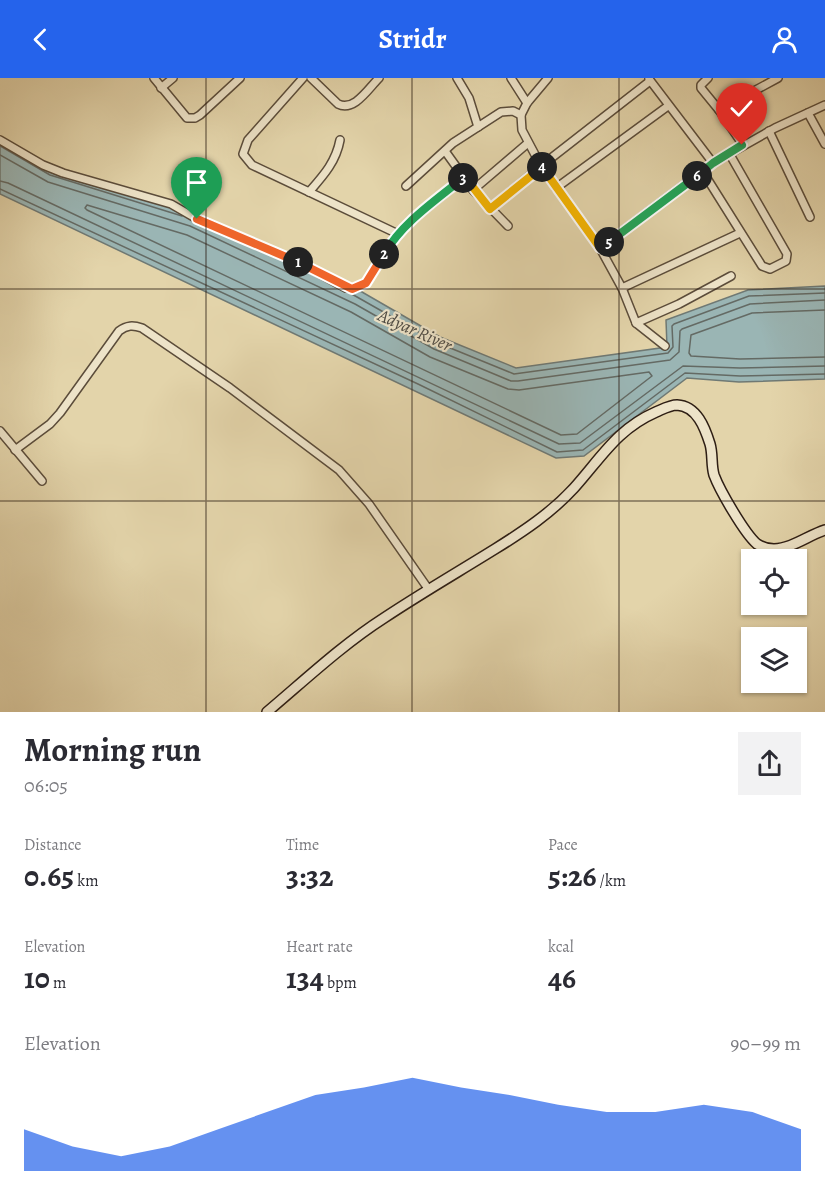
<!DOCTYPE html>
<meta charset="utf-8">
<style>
:root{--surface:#fff;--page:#f2f2f3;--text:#2b2b33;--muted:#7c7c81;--accent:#2563eb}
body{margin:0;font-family:Alegreya,serif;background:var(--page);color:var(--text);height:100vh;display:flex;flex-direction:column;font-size:22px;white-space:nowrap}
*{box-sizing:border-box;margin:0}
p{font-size:20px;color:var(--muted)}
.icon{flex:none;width:33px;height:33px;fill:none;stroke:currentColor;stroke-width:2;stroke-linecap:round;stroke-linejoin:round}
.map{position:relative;height:634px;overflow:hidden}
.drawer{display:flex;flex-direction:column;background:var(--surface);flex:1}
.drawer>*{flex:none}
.tools{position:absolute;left:741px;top:471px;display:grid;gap:12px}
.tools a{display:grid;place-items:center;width:66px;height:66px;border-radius:0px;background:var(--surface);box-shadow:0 2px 4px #0004;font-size:30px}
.pin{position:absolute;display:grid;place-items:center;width:51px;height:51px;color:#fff;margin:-62px -26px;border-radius:50% 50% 50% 0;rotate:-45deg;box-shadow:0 0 6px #0007}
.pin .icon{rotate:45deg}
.km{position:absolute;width:30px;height:30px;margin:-15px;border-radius:50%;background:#222;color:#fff;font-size:16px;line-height:30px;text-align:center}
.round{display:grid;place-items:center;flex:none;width:63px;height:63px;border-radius:0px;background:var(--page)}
.overview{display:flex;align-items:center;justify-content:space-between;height:102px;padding:0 24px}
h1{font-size:33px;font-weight:700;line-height:45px}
.figures{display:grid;grid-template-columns:repeat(3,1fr);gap:9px;height:102px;padding:6px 24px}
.figures div{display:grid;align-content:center}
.figures b{font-size:30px;font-weight:700}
.figures small{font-size:16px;font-weight:400}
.figures p{font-size:16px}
.chart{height:168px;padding:12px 24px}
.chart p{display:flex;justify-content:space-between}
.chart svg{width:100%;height:108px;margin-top:6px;fill:var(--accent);opacity:.7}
header{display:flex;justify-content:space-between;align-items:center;height:78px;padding:0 24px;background:var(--accent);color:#fff;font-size:27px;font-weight:700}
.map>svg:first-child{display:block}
.water{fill:#9ab5b4;stroke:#6f7974;stroke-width:1.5}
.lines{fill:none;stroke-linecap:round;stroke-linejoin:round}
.shore{stroke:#646a64;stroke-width:1.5}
.street-casing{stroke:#5b4c3a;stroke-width:10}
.secondary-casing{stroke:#2e1e14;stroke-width:12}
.street{stroke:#ede3c8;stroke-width:7}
.secondary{stroke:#ede3c8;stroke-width:9}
.split-1-casing{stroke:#fff;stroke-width:12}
.split-2-casing{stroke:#fff;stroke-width:12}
.split-3-casing{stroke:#fff;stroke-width:12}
.split-4-casing{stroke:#fff;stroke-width:12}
.split-5-casing{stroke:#fff;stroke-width:12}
.split-6-casing{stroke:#fff;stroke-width:12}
.split-7-casing{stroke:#fff;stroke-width:12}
.split-1{stroke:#f0652b;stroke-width:8}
.split-2{stroke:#f0652b;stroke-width:8}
.split-3{stroke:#22a559;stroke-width:8}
.split-4{stroke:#f5b400;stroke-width:8}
.split-5{stroke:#f5b400;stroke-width:8}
.split-6{stroke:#22a559;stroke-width:8}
.split-7{stroke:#22a559;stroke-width:8}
.grid{fill:none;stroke:#2e1e14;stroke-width:1.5;stroke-opacity:0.55}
.labels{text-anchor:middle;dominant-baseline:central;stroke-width:4.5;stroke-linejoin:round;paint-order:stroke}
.water-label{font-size:18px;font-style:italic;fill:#4e4b44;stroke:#ede3c8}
</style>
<header><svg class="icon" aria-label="back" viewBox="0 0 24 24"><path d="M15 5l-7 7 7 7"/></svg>Stridr<svg class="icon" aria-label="person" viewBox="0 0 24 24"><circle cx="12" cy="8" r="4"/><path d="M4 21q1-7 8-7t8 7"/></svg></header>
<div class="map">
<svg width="825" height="634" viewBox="0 0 825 634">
<rect width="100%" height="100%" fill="#e3d4aa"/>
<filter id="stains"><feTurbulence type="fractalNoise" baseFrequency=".00333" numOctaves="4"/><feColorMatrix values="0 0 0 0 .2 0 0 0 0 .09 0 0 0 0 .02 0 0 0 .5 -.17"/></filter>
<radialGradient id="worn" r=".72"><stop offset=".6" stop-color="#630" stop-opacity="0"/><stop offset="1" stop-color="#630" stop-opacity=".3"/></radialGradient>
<!-- water -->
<polygon class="water" points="0,61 52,92 195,136 362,214 440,259 516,290 667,269 666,242 748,212 825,208 825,301 739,304 687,300 584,378 556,380 0,116"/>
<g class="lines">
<!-- shore -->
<g class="shore">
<polyline points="0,68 50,97 182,138"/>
<polyline points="0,77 48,104 190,148 355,226 434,271 511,303 518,303 670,282 679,274 680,253 682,251 750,226 825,222"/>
<polyline points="0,103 8,105 559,366 580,365 683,288 740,290 825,288"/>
<polyline points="0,111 418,306 557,374 583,372 685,295 740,298 825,296"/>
<polygon points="87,127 187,157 351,234 430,279 508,311 519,312 649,294 652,298 577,356 561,357 87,132 85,130"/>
<polyline points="350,215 438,265 514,296 668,275 673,269 672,248 674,246 749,218 825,215"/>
<polyline points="825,232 752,235 691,257 689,275 691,278 740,281 825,279"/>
</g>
<!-- street casing -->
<g class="street-casing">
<g id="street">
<polyline points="154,0 187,40 195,40 200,37 240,0"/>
<polyline points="303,0 248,62 243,76 252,87 398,156"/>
<path d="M 311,0 L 338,26 C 354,34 368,11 379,0"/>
<polyline points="457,0 469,20 478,49"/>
<polyline points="511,0 527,25"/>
<polyline points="548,0 527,25 521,37 522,52 541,88 600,170 622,210 636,245 665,268"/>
<polyline points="708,0 701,7 701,10 719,32"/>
<polyline points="649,1 713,85"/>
<polyline points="161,10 173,0"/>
<polyline points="808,35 825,66"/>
<polyline points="769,53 810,139"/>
<polyline points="0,62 43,87 63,95 171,126 197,141 304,187 346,210 357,210 366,205 398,156 420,135 465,99"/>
<polyline points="743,67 719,32 778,0"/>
<polyline points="445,73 473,112 508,148"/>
<polyline points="703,94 762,188 770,191 786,183 787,176 729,75"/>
<polyline points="406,108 453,65 501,34 513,33 521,37"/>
<polyline points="556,110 668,28"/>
<polyline points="473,112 528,65"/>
<path d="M 309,114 C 323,98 336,84 340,62"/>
<polyline points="490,131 541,88 650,3"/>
<polyline points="600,170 713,85 775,50 825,27"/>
<polyline points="622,210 740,155"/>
<polyline points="636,245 679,226 731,198"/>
<polyline points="0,353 42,403"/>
<path d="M 15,372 L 50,346 L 60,335 L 119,253 C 127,247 133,247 142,250 L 230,310 L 339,392 L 369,426 L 429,512"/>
</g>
</g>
<!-- secondary casing -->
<g class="secondary-casing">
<path id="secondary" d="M 267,634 C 305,602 342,567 384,540 C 420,516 458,494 495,471 C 524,453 551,435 574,410 C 601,380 617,351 656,334 C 663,331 670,327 677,327 C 697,328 705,350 710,366 C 713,376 711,387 714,397 C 720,413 745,456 757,466 C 763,470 768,471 774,471 C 791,471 809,457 825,452"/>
</g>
<!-- street -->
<use href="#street" class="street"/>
<!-- secondary -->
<use href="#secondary" class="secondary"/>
</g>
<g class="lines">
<!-- split-1 casing -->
<g class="split-1-casing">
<polyline id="split-1" points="197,141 298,184"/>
</g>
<!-- split-2 casing -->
<g class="split-2-casing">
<polyline id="split-2" points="298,184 352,211 366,205 384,176"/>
</g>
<!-- split-3 casing -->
<g class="split-3-casing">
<path id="split-3" d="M 384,176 C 403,144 435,123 463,100"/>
</g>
<!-- split-4 casing -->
<g class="split-4-casing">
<polyline id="split-4" points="463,100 465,99 490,131 542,89"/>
</g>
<!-- split-5 casing -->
<g class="split-5-casing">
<polyline id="split-5" points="542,89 600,170 609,164"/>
</g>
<!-- split-6 casing -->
<g class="split-6-casing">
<polyline id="split-6" points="609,164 697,98"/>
</g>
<!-- split-7 casing -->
<g class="split-7-casing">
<polyline id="split-7" points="697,98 713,85 742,67"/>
</g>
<!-- split-1 -->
<use href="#split-1" class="split-1"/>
<!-- split-2 -->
<use href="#split-2" class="split-2"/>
<!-- split-3 -->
<use href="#split-3" class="split-3"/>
<!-- split-4 -->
<use href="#split-4" class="split-4"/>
<!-- split-5 -->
<use href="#split-5" class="split-5"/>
<!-- split-6 -->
<use href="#split-6" class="split-6"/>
<!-- split-7 -->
<use href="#split-7" class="split-7"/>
</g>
<!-- grid -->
<path class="grid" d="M 206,0 L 206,634M 412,0 L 412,634M 619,0 L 619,634M 0,211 L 825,211M 0,423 L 825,423"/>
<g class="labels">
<!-- water labels -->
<g class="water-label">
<text transform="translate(415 252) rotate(24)">Adyar River</text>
</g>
</g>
<rect width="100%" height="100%" filter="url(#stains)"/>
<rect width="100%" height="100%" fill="url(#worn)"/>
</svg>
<div class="tools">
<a><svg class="icon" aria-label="locate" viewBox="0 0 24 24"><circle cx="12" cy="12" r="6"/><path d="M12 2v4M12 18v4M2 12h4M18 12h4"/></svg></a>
<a><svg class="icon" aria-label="layers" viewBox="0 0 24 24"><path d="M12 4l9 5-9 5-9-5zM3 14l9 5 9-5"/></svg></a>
</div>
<div class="pin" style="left:197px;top:141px;background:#1e9e55"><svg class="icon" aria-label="arrive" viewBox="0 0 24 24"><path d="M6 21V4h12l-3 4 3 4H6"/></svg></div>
<div class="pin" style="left:742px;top:67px;background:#d93025"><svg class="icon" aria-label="check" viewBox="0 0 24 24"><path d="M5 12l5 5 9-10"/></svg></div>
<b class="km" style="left:298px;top:184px">1</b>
<b class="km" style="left:384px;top:176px">2</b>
<b class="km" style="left:463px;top:100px">3</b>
<b class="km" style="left:542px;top:89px">4</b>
<b class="km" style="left:609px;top:164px">5</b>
<b class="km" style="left:697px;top:98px">6</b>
</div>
<section class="drawer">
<div class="overview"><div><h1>Morning run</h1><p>06:05</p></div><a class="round"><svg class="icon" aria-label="share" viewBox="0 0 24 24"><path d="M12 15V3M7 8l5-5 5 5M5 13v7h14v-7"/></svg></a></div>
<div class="figures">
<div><p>Distance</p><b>0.65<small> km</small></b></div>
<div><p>Time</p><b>3:32</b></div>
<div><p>Pace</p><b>5:26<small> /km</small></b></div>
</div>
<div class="figures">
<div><p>Elevation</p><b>10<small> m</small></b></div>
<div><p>Heart rate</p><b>134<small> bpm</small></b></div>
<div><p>kcal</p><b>46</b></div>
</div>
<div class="chart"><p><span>Elevation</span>90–99 m</p>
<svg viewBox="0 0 160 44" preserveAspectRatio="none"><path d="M0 44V27L10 34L20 38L30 34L40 27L50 20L60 13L70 10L80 6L90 10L100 13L110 17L120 20L130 20L140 17L150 20L160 27V44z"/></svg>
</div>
</section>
